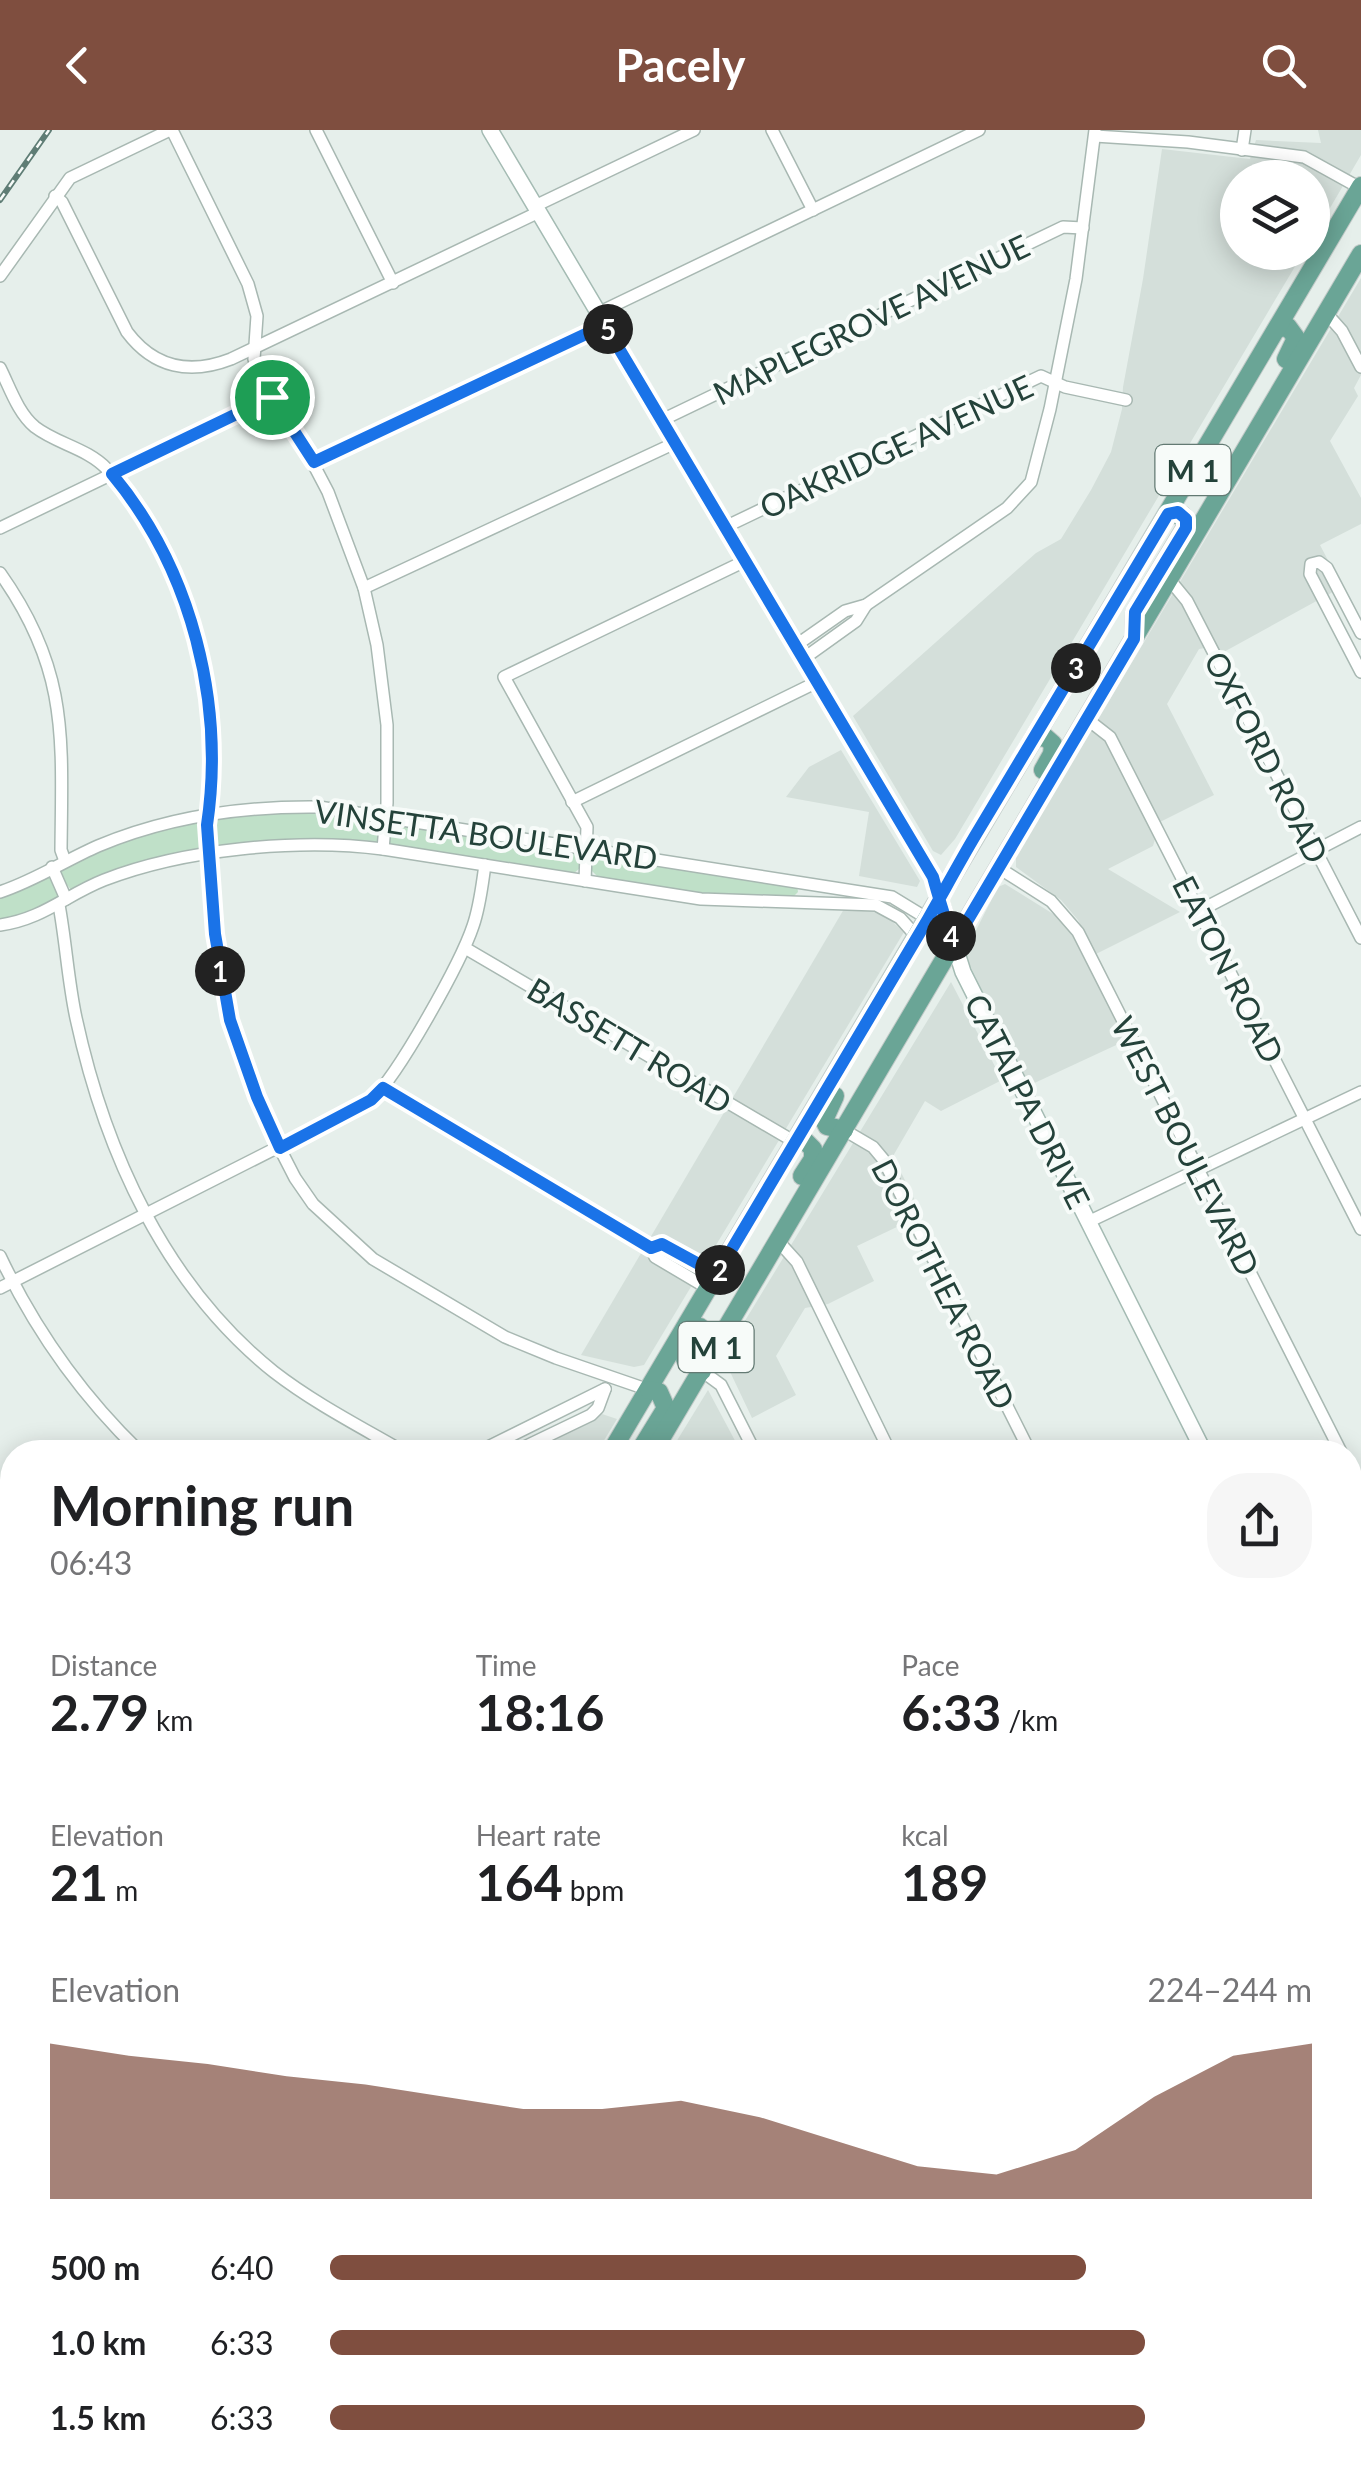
<!DOCTYPE html>
<meta charset="utf-8">
<style>
:root{--surface:#fff;--page:#f6f6f6;--text:#202124;--muted:#757577;--accent:#7f4e3f}
body{margin:0;font-family:Lato,sans-serif;background:var(--page);color:var(--text);height:100vh;display:flex;flex-direction:column;font-size:38px;white-space:nowrap}
*{box-sizing:border-box;margin:0}
p{font-size:32px;color:var(--muted)}
.icon{flex:none;width:55px;height:55px;fill:none;stroke:currentColor;stroke-width:2;stroke-linecap:round;stroke-linejoin:round}
.map{position:relative;flex:1;overflow:hidden}
.panel{position:absolute;left:0px;top:1310px;width:1362px;height:1035px;display:flex;flex-direction:column;background:var(--surface);border-radius:40px 40px 0 0;box-shadow:0 5px 25px #0003}
.panel>*{flex:none}
.buttons{position:absolute;left:1220px;top:30px;display:grid;gap:20px}
.buttons a{display:grid;place-items:center;width:110px;height:110px;border-radius:50%;background:var(--surface);box-shadow:0 5px 25px #0003;font-size:50px}
.pin{position:absolute;display:grid;place-items:center;width:85px;height:85px;color:#fff;margin:-42px;border:5px solid #fff;border-radius:50%;box-shadow:0 2px 10px #0007}
.km{position:absolute;width:50px;height:50px;margin:-25px;border-radius:50%;background:#222;color:#fff;font-size:28px;line-height:50px;text-align:center}
.round{display:grid;place-items:center;flex:none;width:105px;height:105px;border-radius:40px;background:var(--page)}
.overview{display:flex;align-items:center;justify-content:space-between;height:170px;padding:0 50px}
h1{font-size:55px;font-weight:700;line-height:75px}
.metrics{display:grid;grid-template-columns:repeat(3,1fr);gap:15px;height:170px;padding:10px 50px}
.metrics div{display:grid;align-content:center}
.metrics b{font-size:50px;font-weight:700}
.metrics small{font-size:28px;font-weight:400}
.metrics p{font-size:28px}
.chart{height:280px;padding:20px 50px}
.chart p{display:flex;justify-content:space-between}
.chart svg{width:100%;height:180px;margin-top:10px;fill:var(--accent);opacity:.7}
ul{padding:0 50px;list-style:none;font-size:32px}
li{display:grid;grid-template-columns:160px 120px 1fr;align-items:center;height:75px}
li i{height:25px;border-radius:12px;background:var(--accent)}
header{display:flex;justify-content:space-between;align-items:center;height:130px;padding:0 50px;background:var(--accent);color:#fff;font-size:45px;font-weight:700}
.map>svg:first-child{display:block}
.built{fill:#d4dfda}
.green{fill:#bfe0c8}
.lines{fill:none;stroke-linecap:round;stroke-linejoin:round}
.street-casing{stroke:#a8b8b2;stroke-width:14}
.secondary-casing{stroke:#a4bbb3;stroke-width:18}
.primary-casing{stroke:#c2cac8;stroke-width:20}
.street{stroke:#fff;stroke-width:11}
.secondary{stroke:#fff;stroke-width:15}
.primary{stroke:#6aa596;stroke-width:18}
.rail-casing{stroke:#5f7d75;stroke-width:6}
.rail{stroke:#f7fbf9;stroke-width:2.5;stroke-dasharray:8;stroke-linecap:butt}
.route-casing{stroke:#fff;stroke-width:20}
.route{stroke:#1a73e8;stroke-width:12}
.labels{text-anchor:middle;dominant-baseline:central;stroke-width:8;stroke-linejoin:round;paint-order:stroke}
.shield{fill:#f7fbf9;stroke:#637a73;stroke-width:2.5}
.shield-label{font-size:30px;font-weight:bold;fill:#24423a}
.street-label{font-size:32px;fill:#24423a;stroke:#f7fbf9}
</style>
<header><svg class="icon" aria-label="back" viewBox="0 0 24 24"><path d="M15 5l-7 7 7 7"/></svg>Pacely<svg class="icon" aria-label="search" viewBox="0 0 24 24"><circle cx="10" cy="10" r="6"/><path d="M15 15l6 6"/></svg></header>
<div class="map">
<svg width="1361" height="2345" viewBox="0 0 1361 2345">
<rect width="100%" height="100%" fill="#e6efeb"/>
<!-- built -->
<g class="built">
<polygon points="1318,0 1361,0 1361,25 1313,107 1312,48 1238,48 1238,122 1303,123 955,709 941,725 933,721 853,586 1036,423 1061,409 1091,360 1111,322 1122,279 1123,257 1143,149 1162,19 1250,29 1256,10 1321,13"/>
<polygon points="1361,148 1361,245 1354,258 1358,266 1330,311 1361,368 1361,394 1320,415 1342,457 1211,529 1205,518 1199,519 1167,574 1214,665 1160,692 1153,716 1108,739 1180,782 1096,824 1078,790 1061,770 1016,737 1016,727"/>
<polygon points="841,620 920,751 917,757 859,746 869,682 786,667 809,637"/>
<polygon points="1005,754 1066,792 1127,910 1028,956 966,827 969,814 998,757"/>
<polygon points="844,779 865,779 887,787 904,802 644,1235 634,1237 581,1225"/>
<polygon points="951,852 1002,950 941,981 925,971 893,1026 922,1085 857,1116 874,1151 828,1174 805,1178 776,1226 796,1265 752,1288 723,1227"/>
<polygon points="708,1260 741,1322 670,1322"/>
<polygon points="602,1284 617,1289 597,1322 532,1322"/>
</g>
<!-- green -->
<g class="green">
<polygon points="301,681 374,687 381,693 380,710 375,713 299,709 214,718 211,694 215,689"/>
<polygon points="394,691 578,722 580,738 573,744 389,715 389,695"/>
<polygon points="194,692 203,697 205,719 72,761 59,745 61,736 128,710"/>
<polygon points="597,724 797,756 798,762 793,767 700,763 599,748 591,740"/>
<path d="M 52,746 L 59,766 C 43,783 22,786 0,789 L 0,766 L 39,748 Z"/>
<polygon points="87,2332 440,2332 446,2345 80,2345"/>
</g>
<g class="lines">
<!-- street casing -->
<g class="street-casing">
<g id="street">
<polyline points="172,0 248,154 257,186 254,229 258,243 296,301 328,362 364,458 377,515 387,595 387,673 383,719"/>
<polyline points="316,0 393,153"/>
<polyline points="772,0 813,80"/>
<polyline points="1095,6 1188,12 1304,27 1360,58"/>
<polyline points="1242,20 1245,0"/>
<path d="M 55,66 L 62,72 L 127,202 C 154,238 190,245 231,229 L 539,82"/>
<polyline points="535,76 694,0"/>
<polyline points="0,146 70,48 170,0"/>
<polyline points="598,183 979,0"/>
<polyline points="1326,183 1342,201 1361,237"/>
<path d="M 0,238 C 10,258 18,283 35,297 C 57,314 87,318 107,339 C 191,426 226,578 207,695 L 215,804 L 230,890 L 274,1007 L 295,1048 L 313,1074 L 373,1129 L 505,1207 L 556,1228 L 649,1260"/>
<polyline points="662,290 1063,97 1083,98"/>
<polyline points="313,332 605,195"/>
<polyline points="725,397 1041,246 1065,257 1126,270"/>
<polyline points="0,398 272,267"/>
<path d="M 0,443 C 69,540 62,608 61,720 L 65,731"/>
<polyline points="1169,449 1187,471 1361,808"/>
<polyline points="364,458 675,313"/>
<polyline points="1361,503 1327,438 1319,432 1311,434 1310,444 1361,542"/>
<polyline points="795,516 845,481 866,475 1007,378 1031,352 1050,279 1076,149 1095,0"/>
<polyline points="803,529 856,491 866,475"/>
<polyline points="1087,589 1110,607 1361,1099"/>
<polyline points="572,672 817,552"/>
<polyline points="52,737 66,769"/>
<polyline points="999,738 1051,771 1078,802 1341,1322"/>
<polyline points="585,751 587,697 504,547 745,431"/>
<path d="M 0,762 C 34,751 66,730 98,716 C 167,687 245,676 319,677 L 892,767 L 928,789"/>
<path d="M 59,775 C 66,813 68,851 76,888 C 105,1022 165,1155 274,1242 C 314,1273 361,1297 404,1322"/>
<polyline points="1199,781 1361,697"/>
<path d="M 0,795 C 43,789 66,765 104,750 C 184,719 299,708 383,719 L 701,769 L 876,775 L 900,788 L 917,807"/>
<polyline points="465,818 795,1012"/>
<polyline points="383,958 651,1117 655,1127 709,1159"/>
<polyline points="844,1000 873,1017 883,1029 1030,1322"/>
<polyline points="1088,1092 1361,962"/>
<polyline points="778,1111 797,1132 890,1322"/>
<polyline points="651,1117 662,1114 717,1144"/>
<path d="M 0,1126 C 35,1200 81,1265 140,1322"/>
<path d="M 0,1158 L 371,970 C 398,946 461,832 473,796 C 480,776 482,755 485,735"/>
<polyline points="702,1241 721,1255 755,1322"/>
<polyline points="478,1322 605,1259"/>
<polyline points="514,1322 591,1285 598,1278 605,1259"/>
<polyline points="1350,1341 1361,1362"/>
<polyline points="0,1735 12,1760"/>
<polyline points="1350,1780 1361,1775"/>
<polyline points="0,1838 12,1845"/>
<polyline points="0,1861 12,1869"/>
<polyline points="0,1914 12,1892"/>
<polyline points="1350,1973 1361,1995"/>
<polyline points="1350,2250 1361,2272"/>
<polyline points="613,2332 619,2345"/>
<polyline points="762,2332 768,2345"/>
<polyline points="781,2332 787,2345"/>
<polyline points="932,2332 938,2345"/>
<polyline points="1080,2332 1086,2345"/>
<polyline points="1100,2332 1106,2345"/>
<polyline points="1249,2332 1255,2345"/>
<polyline points="1213,2345 1240,2332"/>
</g>
</g>
<!-- secondary casing -->
<g class="secondary-casing">
<g id="secondary">
<polyline points="490,0 933,747 963,842 1204,1322"/>
<polyline points="0,1416 12,1441"/>
<polyline points="1350,1615 1361,1637"/>
<polyline points="453,2332 460,2345"/>
</g>
</g>
<!-- primary casing -->
<g class="primary-casing">
<g id="primary">
<polyline points="1278,198 1288,197 1296,208 1286,229"/>
<polyline points="1134,503 1135,482 1185,398 1187,392 1182,385 1168,384"/>
<polyline points="1034,608 1045,607 1053,614 1052,624 1043,640"/>
<polyline points="835,966 824,990 827,996 844,1000"/>
<polyline points="795,1012 805,1011 813,1019 813,1029 802,1046"/>
<polyline points="700,1197 685,1229 702,1241"/>
<polyline points="611,1322 1361,56"/>
<polyline points="639,1322 666,1278 659,1262 649,1260"/>
<polyline points="653,1322 1361,124"/>
<polyline points="12,2345 20,2332"/>
<polyline points="52,2345 59,2332"/>
</g>
</g>
<!-- street -->
<use href="#street" class="street"/>
<!-- secondary -->
<use href="#secondary" class="secondary"/>
<!-- primary -->
<use href="#primary" class="primary"/>
<!-- rail casing -->
<g class="rail-casing">
<polyline id="rail" points="0,70 49,0"/>
</g>
<!-- rail -->
<use href="#rail" class="rail"/>
</g>
<g class="lines">
<!-- route casing -->
<g class="route-casing">
<path id="route" d="M 272,267 L 112,344 C 192,440 225,573 207,695 L 215,804 L 230,890 L 257,967 L 280,1018 L 371,970 L 383,958 L 651,1118 L 662,1114 L 717,1144 L 928,789 C 944,761 959,733 975,706 L 1168,384 L 1178,382 L 1186,389 L 1186,398 L 1135,482 L 1134,509 L 953,815 C 947,792 939,770 933,747 L 605,195 L 314,332 L 272,267"/>
</g>
<!-- route -->
<use href="#route" class="route"/>
</g>
<g class="labels">
<!-- shield labels -->
<g class="shield">
<rect x="1155.5" y="315" width="75" height="50" rx="8"/>
<rect x="678.5" y="1192" width="75" height="50" rx="8"/>
</g>
<g class="shield-label">
<text x="1193" y="340">M 1</text>
<text x="716" y="1217">M 1</text>
</g>
<!-- street labels -->
<g class="street-label">
<text transform="translate(871 189) rotate(-26)">MAPLEGROVE AVENUE</text>
<text transform="translate(896 316) rotate(-25)">OAKRIDGE AVENUE</text>
<text transform="translate(1267 627) rotate(63)">OXFORD ROAD</text>
<text transform="translate(486 704) rotate(8)">VINSETTA BOULEVARD</text>
<text transform="translate(1229 839) rotate(63)">EATON ROAD</text>
<text transform="translate(630 915) rotate(31)">BASSETT ROAD</text>
<text transform="translate(1028 971) rotate(63)">CATALPA DRIVE</text>
<text transform="translate(1186 1016) rotate(63)">WEST BOULEVARD</text>
<text transform="translate(944 1154) rotate(63)">DOROTHEA ROAD</text>
</g>
</g>
</svg>
<div class="buttons">
<a><svg class="icon" aria-label="layers" viewBox="0 0 24 24"><path d="M12 4l9 5-9 5-9-5zM3 14l9 5 9-5"/></svg></a>
</div>
<div class="pin" style="left:272px;top:267px;background:#1e9e55"><svg class="icon" aria-label="arrive" viewBox="0 0 24 24"><path d="M6 21V4h12l-3 4 3 4H6"/></svg></div>
<b class="km" style="left:220px;top:841px">1</b>
<b class="km" style="left:720px;top:1140px">2</b>
<b class="km" style="left:1076px;top:538px">3</b>
<b class="km" style="left:951px;top:806px">4</b>
<b class="km" style="left:608px;top:199px">5</b>
<section class="panel">
<div class="overview"><div><h1>Morning run</h1><p>06:43</p></div><a class="round"><svg class="icon" aria-label="share" viewBox="0 0 24 24"><path d="M12 15V3M7 8l5-5 5 5M5 13v7h14v-7"/></svg></a></div>
<div class="metrics">
<div><p>Distance</p><b>2.79<small> km</small></b></div>
<div><p>Time</p><b>18:16</b></div>
<div><p>Pace</p><b>6:33<small> /km</small></b></div>
</div>
<div class="metrics">
<div><p>Elevation</p><b>21<small> m</small></b></div>
<div><p>Heart rate</p><b>164<small> bpm</small></b></div>
<div><p>kcal</p><b>189</b></div>
</div>
<div class="chart"><p><span>Elevation</span>224–244 m</p>
<svg viewBox="0 0 160 44" preserveAspectRatio="none"><path d="M0 44V6L10 9L20 11L30 14L40 16L50 19L60 22L70 22L80 20L90 24L100 30L110 36L120 38L130 32L140 19L150 9L160 6V44z"/></svg>
</div>
<ul>
<li><b>500 m</b>6:40<i style="width:77%"></i></li>
<li><b>1.0 km</b>6:33<i style="width:83%"></i></li>
<li><b>1.5 km</b>6:33<i style="width:83%"></i></li>
</ul>
</section>
</div>
